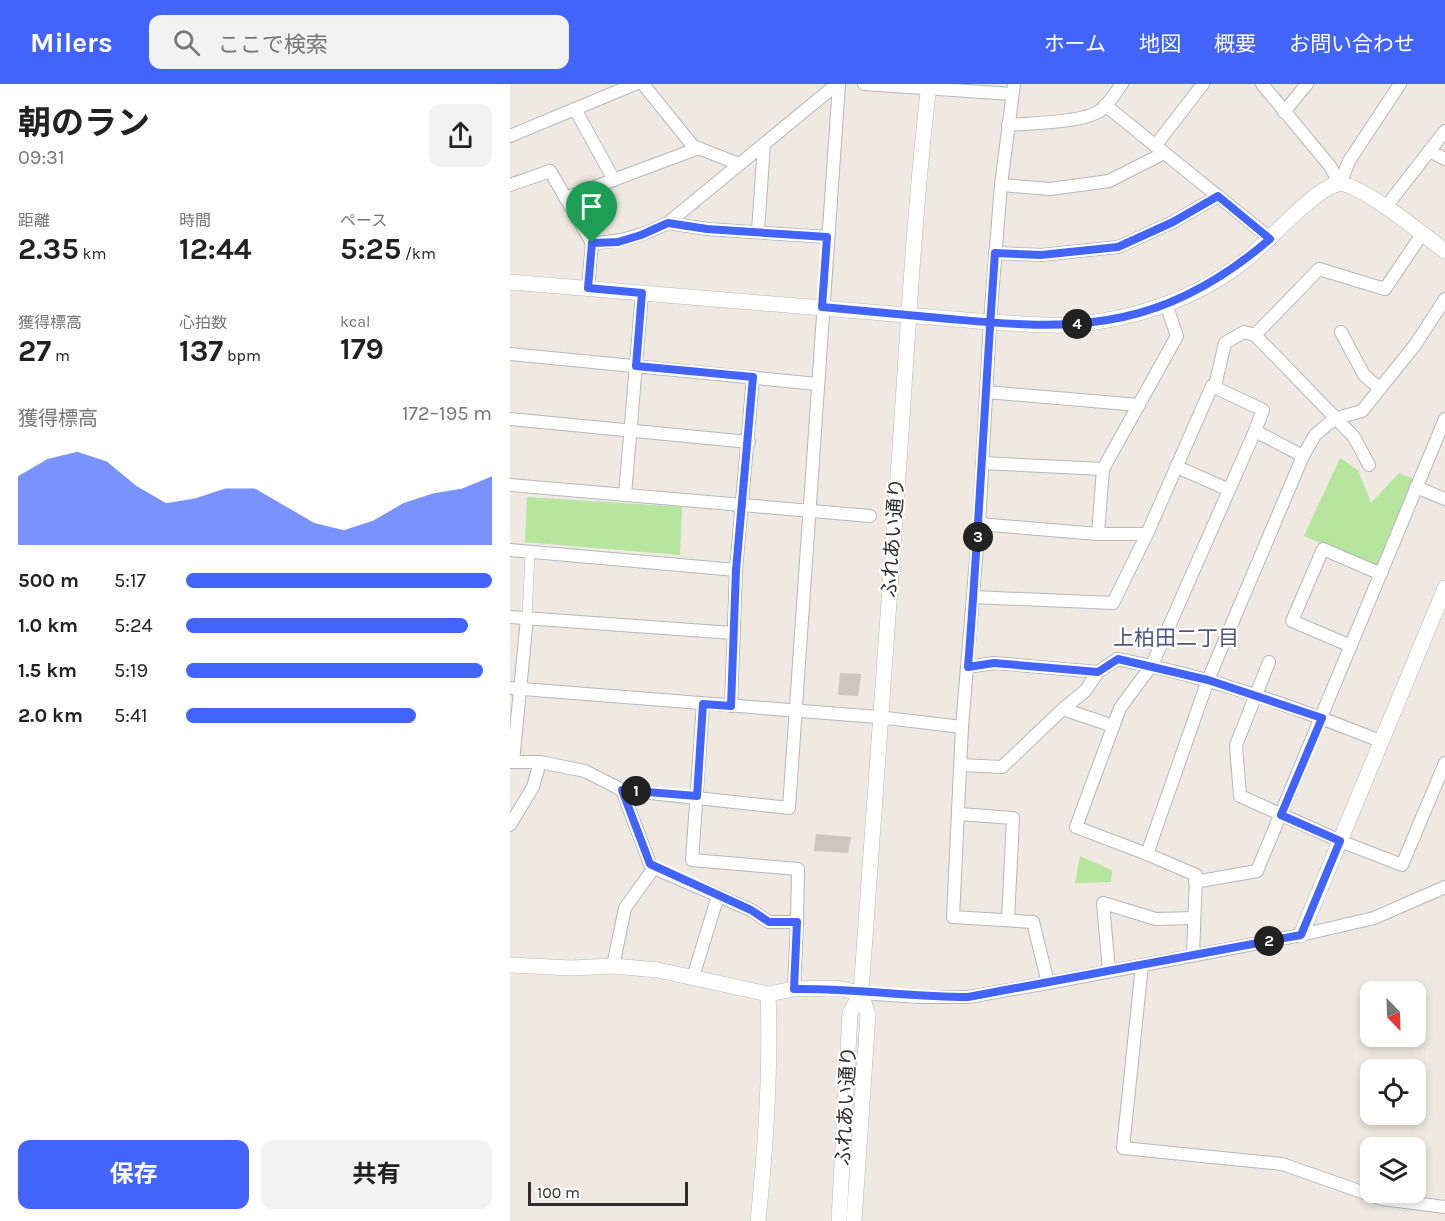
<!DOCTYPE html>
<html lang="ja">
<meta charset="utf-8">
<style>
:root{--surface:#fff;--page:#f2f2f2;--text:#222;--muted:#767676;--accent:#4264fb}
body{margin:0;font-family:Karla,"Noto Sans JP",sans-serif;background:var(--page);color:var(--text);height:100vh;display:flex;flex-direction:column;font-size:22px;white-space:nowrap}
*{box-sizing:border-box;margin:0}
p{font-size:20px;color:var(--muted)}
.icon{flex:none;width:33px;height:33px;fill:none;stroke:currentColor;stroke-width:2;stroke-linecap:round;stroke-linejoin:round}
.map{position:relative;flex:1;overflow:hidden}
.drawer{display:flex;flex-direction:column;background:var(--surface);width:510px}
.drawer>*{flex:none}
.needle{width:39px;rotate:157deg}
.controls{position:absolute;left:850px;top:897px;display:grid;gap:12px}
.controls a{display:grid;place-items:center;width:66px;height:66px;border-radius:12px;background:var(--surface);box-shadow:0 3px 9px #0003;font-size:30px}
.scale{position:absolute;left:18px;bottom:15px;width:160px;box-sizing:border-box;padding-left:6px;border:3px solid #2e2e2e;border-top:0;font-size:16px;line-height:21px;white-space:nowrap;color:#2e2e2e;-webkit-text-stroke:4px #fff;paint-order:stroke}
.pin{position:absolute;display:grid;place-items:center;width:51px;height:51px;color:#fff;margin:-62px -26px;border-radius:50% 50% 50% 0;rotate:-45deg;box-shadow:0 0 6px #0007}
.pin .icon{rotate:45deg}
.km{position:absolute;width:30px;height:30px;margin:-15px;border-radius:50%;background:#222;color:#fff;font-size:16px;line-height:30px;text-align:center}
.round{display:grid;place-items:center;flex:none;width:63px;height:63px;border-radius:12px;background:var(--page)}
.headline{display:flex;align-items:center;justify-content:space-between;height:102px;padding:0 18px}
h1{font-size:33px;font-weight:700;line-height:45px}
.figures{display:grid;grid-template-columns:repeat(3,1fr);gap:9px;height:102px;padding:6px 18px}
.figures div{display:grid;align-content:center}
.figures b{font-size:30px;font-weight:700}
.figures small{font-size:16px;font-weight:400}
.figures p{font-size:16px}
.chart{height:168px;padding:12px 18px}
.chart p{display:flex;justify-content:space-between}
.chart svg{width:100%;height:108px;margin-top:6px;fill:var(--accent);opacity:.7}
.action{display:flex;gap:12px;margin-top:auto;padding:12px 18px}
.action a{flex:1;height:69px;border-radius:12px;background:var(--accent);color:#fff;font-size:24px;font-weight:700;line-height:69px;text-align:center}
.action a+a{background:var(--page);color:var(--text)}
ul{padding:0 18px;list-style:none;font-size:20px}
li{display:grid;grid-template-columns:96px 72px 1fr;align-items:center;height:45px}
li i{height:15px;border-radius:8px;background:var(--accent)}
header{display:flex;align-items:center;gap:36px;box-sizing:border-box;height:84px;padding:0 30px;background:var(--accent);color:#fff}
header strong{font-size:28px}
nav{display:flex;gap:33px;margin-inline-start:auto;font-size:21px}
.search{width:420px;height:54px;background:var(--page);display:flex;align-items:center;gap:15px;box-sizing:border-box;padding:0 21px;border-radius:12px;color:var(--muted);font-size:22px}
main{display:flex;flex:1;min-height:0}
.map>svg:first-child{display:block}
.green{fill:#b6e59e}
.building{fill:#cbc7bf}
.lines{fill:none;stroke-linecap:round;stroke-linejoin:round}
.pedestrian-casing{stroke:#b4b7c1;stroke-width:10}
.minor-casing{stroke:#b4b7c1;stroke-width:14}
.tertiary-casing{stroke:#b4b7c1;stroke-width:16}
.pedestrian{stroke:#fff;stroke-width:9}
.minor{stroke:#fff;stroke-width:12}
.tertiary{stroke:#fff;stroke-width:15}
.route-casing{stroke:#fff;stroke-width:12}
.route{stroke:#4264fb;stroke-width:8}
.labels{text-anchor:middle;dominant-baseline:central;stroke-width:4.5;stroke-linejoin:round;paint-order:stroke}
.street-label{font-size:20px;fill:#2e2e2e;stroke:#fff}
.neighbourhood-label{font-size:21px;fill:#4d5680;stroke:#fff}
</style>
<header>
<strong>Milers</strong>
<div class="search"><svg class="icon" aria-label="search" viewBox="0 0 24 24"><circle cx="10" cy="10" r="6"/><path d="M15 15l6 6"/></svg>ここで検索</div>
<nav><a>ホーム</a><a>地図</a><a>概要</a><a>お問い合わせ</a></nav>
</header>
<main>
<section class="drawer">
<div class="headline"><div><h1>朝のラン</h1><p>09:31</p></div><a class="round"><svg class="icon" aria-label="share" viewBox="0 0 24 24"><path d="M12 15V3M7 8l5-5 5 5M5 13v7h14v-7"/></svg></a></div>
<div class="figures">
<div><p>距離</p><b>2.35<small> km</small></b></div>
<div><p>時間</p><b>12:44</b></div>
<div><p>ペース</p><b>5:25<small> /km</small></b></div>
</div>
<div class="figures">
<div><p>獲得標高</p><b>27<small> m</small></b></div>
<div><p>心拍数</p><b>137<small> bpm</small></b></div>
<div><p>kcal</p><b>179</b></div>
</div>
<div class="chart"><p><span>獲得標高</span>172–195 m</p>
<svg viewBox="0 0 160 44" preserveAspectRatio="none"><path d="M0 44V16L10 9L20 6L30 10L40 20L50 27L60 25L70 21L80 21L90 28L100 35L110 38L120 34L130 27L140 23L150 21L160 16V44z"/></svg>
</div>
<ul>
<li><b>500 m</b>5:17<i style="width:100%"></i></li>
<li><b>1.0 km</b>5:24<i style="width:92%"></i></li>
<li><b>1.5 km</b>5:19<i style="width:97%"></i></li>
<li><b>2.0 km</b>5:41<i style="width:75%"></i></li>
</ul>
<div class="action"><a>保存</a><a>共有</a></div>
</section>
<div class="map">
<svg width="935" height="1137" viewBox="0 0 935 1137">
<rect width="100%" height="100%" fill="#efe9e1"/>
<!-- green -->
<g class="green">
<polygon points="830,374 848,386 861,419 889,389 909,397 867,483 794,452"/>
<polygon points="17,413 172,423 170,471 15,458"/>
<polygon points="570,772 602,786 601,798 565,799"/>
</g>
<!-- building -->
<g class="building">
<polygon points="330,589 351,590 348,612 328,611"/>
<polygon points="306,750 341,753 338,769 304,767"/>
</g>
<g class="lines">
<!-- pedestrian casing -->
<g class="pedestrian-casing">
<polyline id="pedestrian" points="17,534 20,468"/>
</g>
<!-- minor casing -->
<g class="minor-casing">
<g id="minor">
<polyline points="133,0 183,62 229,80"/>
<polyline points="354,0 502,10"/>
<polyline points="504,0 491,101 480,238 469,440 452,643 443,833 523,838 538,899"/>
<polyline points="752,0 820,82 830,100"/>
<polyline points="595,21 761,155"/>
<polyline points="65,25 104,96"/>
<polyline points="774,28 797,0"/>
<path d="M 498,41 C 520,39 574,39 591,26 C 599,20 606,8 612,0"/>
<polyline points="0,52 125,0"/>
<polyline points="645,62 693,0"/>
<polyline points="919,67 935,75"/>
<polyline points="830,100 839,77 890,0"/>
<polyline points="0,101 40,87 82,159 78,204"/>
<polyline points="491,101 540,105 599,97 654,69"/>
<polyline points="55,114 189,64"/>
<polyline points="875,124 935,47"/>
<polyline points="158,139 197,145 317,153"/>
<polyline points="248,147 254,60"/>
<path d="M 82,159 C 112,158 131,152 158,139 L 327,0"/>
<polyline points="485,169 531,171 608,163 663,138 708,112"/>
<polyline points="831,248 854,291 870,305"/>
<polyline points="745,251 809,185 875,205 912,150"/>
<polyline points="0,270 307,300"/>
<polyline points="705,302 715,259 734,248 745,251 844,353 859,381"/>
<polyline points="476,308 629,321"/>
<polyline points="0,335 239,358"/>
<polyline points="472,379 593,385"/>
<polyline points="667,383 717,405"/>
<polyline points="0,401 360,432"/>
<polyline points="906,403 935,415"/>
<polyline points="115,411 132,209"/>
<polyline points="469,440 588,450 637,450 702,302 753,326 745,347 793,372"/>
<polyline points="588,450 593,385 667,252 656,220"/>
<polyline points="0,466 226,486"/>
<polyline points="463,513 603,519 637,450"/>
<polyline points="0,533 223,549"/>
<polyline points="841,562 782,537 813,465 871,490"/>
<polyline points="759,578 726,661 730,712 830,757 892,781 935,679"/>
<path d="M 458,583 L 484,579 L 588,588 L 607,575 C 698,592 785,623 870,657"/>
<polyline points="0,604 368,633 452,643"/>
<polyline points="193,620 182,776 288,785 287,838"/>
<polyline points="221,622 226,486 243,293"/>
<polyline points="553,625 603,642"/>
<polyline points="0,678 30,678 75,687 112,706 279,724 329,0"/>
<polyline points="3,678 17,534"/>
<polyline points="451,681 492,683 553,625 575,607 588,588"/>
<polyline points="112,706 140,780 144,784 241,826 259,838 287,838 284,905"/>
<polyline points="449,730 503,734 498,836"/>
<polyline points="0,741 23,703 30,678"/>
<polyline points="637,770 566,743 610,624 642,581 745,347"/>
<polyline points="685,798 747,787 935,335"/>
<polyline points="683,871 686,791 637,770 698,596 793,372 805,351 818,340 827,334 852,327 905,261 935,215"/>
<polyline points="632,881 613,1064 772,1080 872,1115 935,1123"/>
<polyline points="103,882 115,824 144,784"/>
<polyline points="599,887 593,819 646,835 684,834"/>
<polyline points="183,893 208,812"/>
<polyline points="351,909 409,913 458,913 538,899 791,851 864,834 935,803"/>
</g>
</g>
<!-- tertiary casing -->
<g class="tertiary-casing">
<g id="tertiary">
<path d="M 0,198 L 480,238 C 505,239 532,242 557,241 C 621,237 688,215 738,174 C 759,157 805,104 828,100 C 847,97 917,153 935,167"/>
<polyline points="791,851 935,504"/>
<polyline points="0,881 61,884 103,882 148,886 258,910 284,905 326,904 351,909"/>
<path d="M 248,1137 C 256,1061 261,986 258,910"/>
<polyline points="329,1137 340,929 351,909"/>
<path d="M 344,1137 L 358,931 L 351,909 C 361,750 373,592 385,434 C 396,289 402,144 419,0"/>
</g>
</g>
<!-- pedestrian -->
<use href="#pedestrian" class="pedestrian"/>
<!-- minor -->
<use href="#minor" class="minor"/>
<!-- tertiary -->
<use href="#tertiary" class="tertiary"/>
</g>
<g class="lines">
<!-- route casing -->
<g class="route-casing">
<path id="route" d="M 82,159 L 78,204 L 132,209 L 126,282 L 243,293 L 226,486 L 221,622 L 193,620 L 187,712 L 112,706 L 140,780 L 241,826 L 259,838 L 287,838 L 284,905 C 342,904 400,913 458,913 L 791,851 L 830,757 L 771,731 L 812,634 L 698,596 L 608,575 L 588,588 L 484,579 L 458,583 C 469,445 475,307 485,169 L 531,171 L 608,163 L 663,138 L 708,112 L 760,155 C 717,192 669,221 613,233 C 556,246 497,240 440,235 C 397,231 355,227 312,223 L 317,153 L 197,145 L 158,139 L 131,151 L 108,158 L 82,159"/>
</g>
<!-- route -->
<use href="#route" class="route"/>
</g>
<g class="labels">
<!-- street labels -->
<g class="street-label">
<text transform="translate(383 454) rotate(-86)">ふれあい通り</text>
<text transform="translate(336 1022) rotate(-87)">ふれあい通り</text>
</g>
<!-- neighbourhood labels -->
<g class="neighbourhood-label">
<text x="666" y="554">上柏田二丁目</text>
</g>
</g>
</svg>
<div class="controls">
<a><svg class="needle" viewBox="-14 -14 28 28"><path d="M0-13l5 13h-10z" fill="#e53935"/><path d="M0 13l5-13h-10z" fill="#767676"/></svg></a>
<a><svg class="icon" aria-label="locate" viewBox="0 0 24 24"><circle cx="12" cy="12" r="6"/><path d="M12 2v4M12 18v4M2 12h4M18 12h4"/></svg></a>
<a><svg class="icon" aria-label="layers" viewBox="0 0 24 24"><path d="M12 4l9 5-9 5-9-5zM3 14l9 5 9-5"/></svg></a>
</div>
<div class="scale">100 m</div>
<div class="pin" style="left:82px;top:159px;background:#1e9e55"><svg class="icon" aria-label="arrive" viewBox="0 0 24 24"><path d="M6 21V4h12l-3 4 3 4H6"/></svg></div>
<b class="km" style="left:126px;top:707px">1</b>
<b class="km" style="left:759px;top:857px">2</b>
<b class="km" style="left:468px;top:453px">3</b>
<b class="km" style="left:567px;top:240px">4</b>
</div>
</main>
